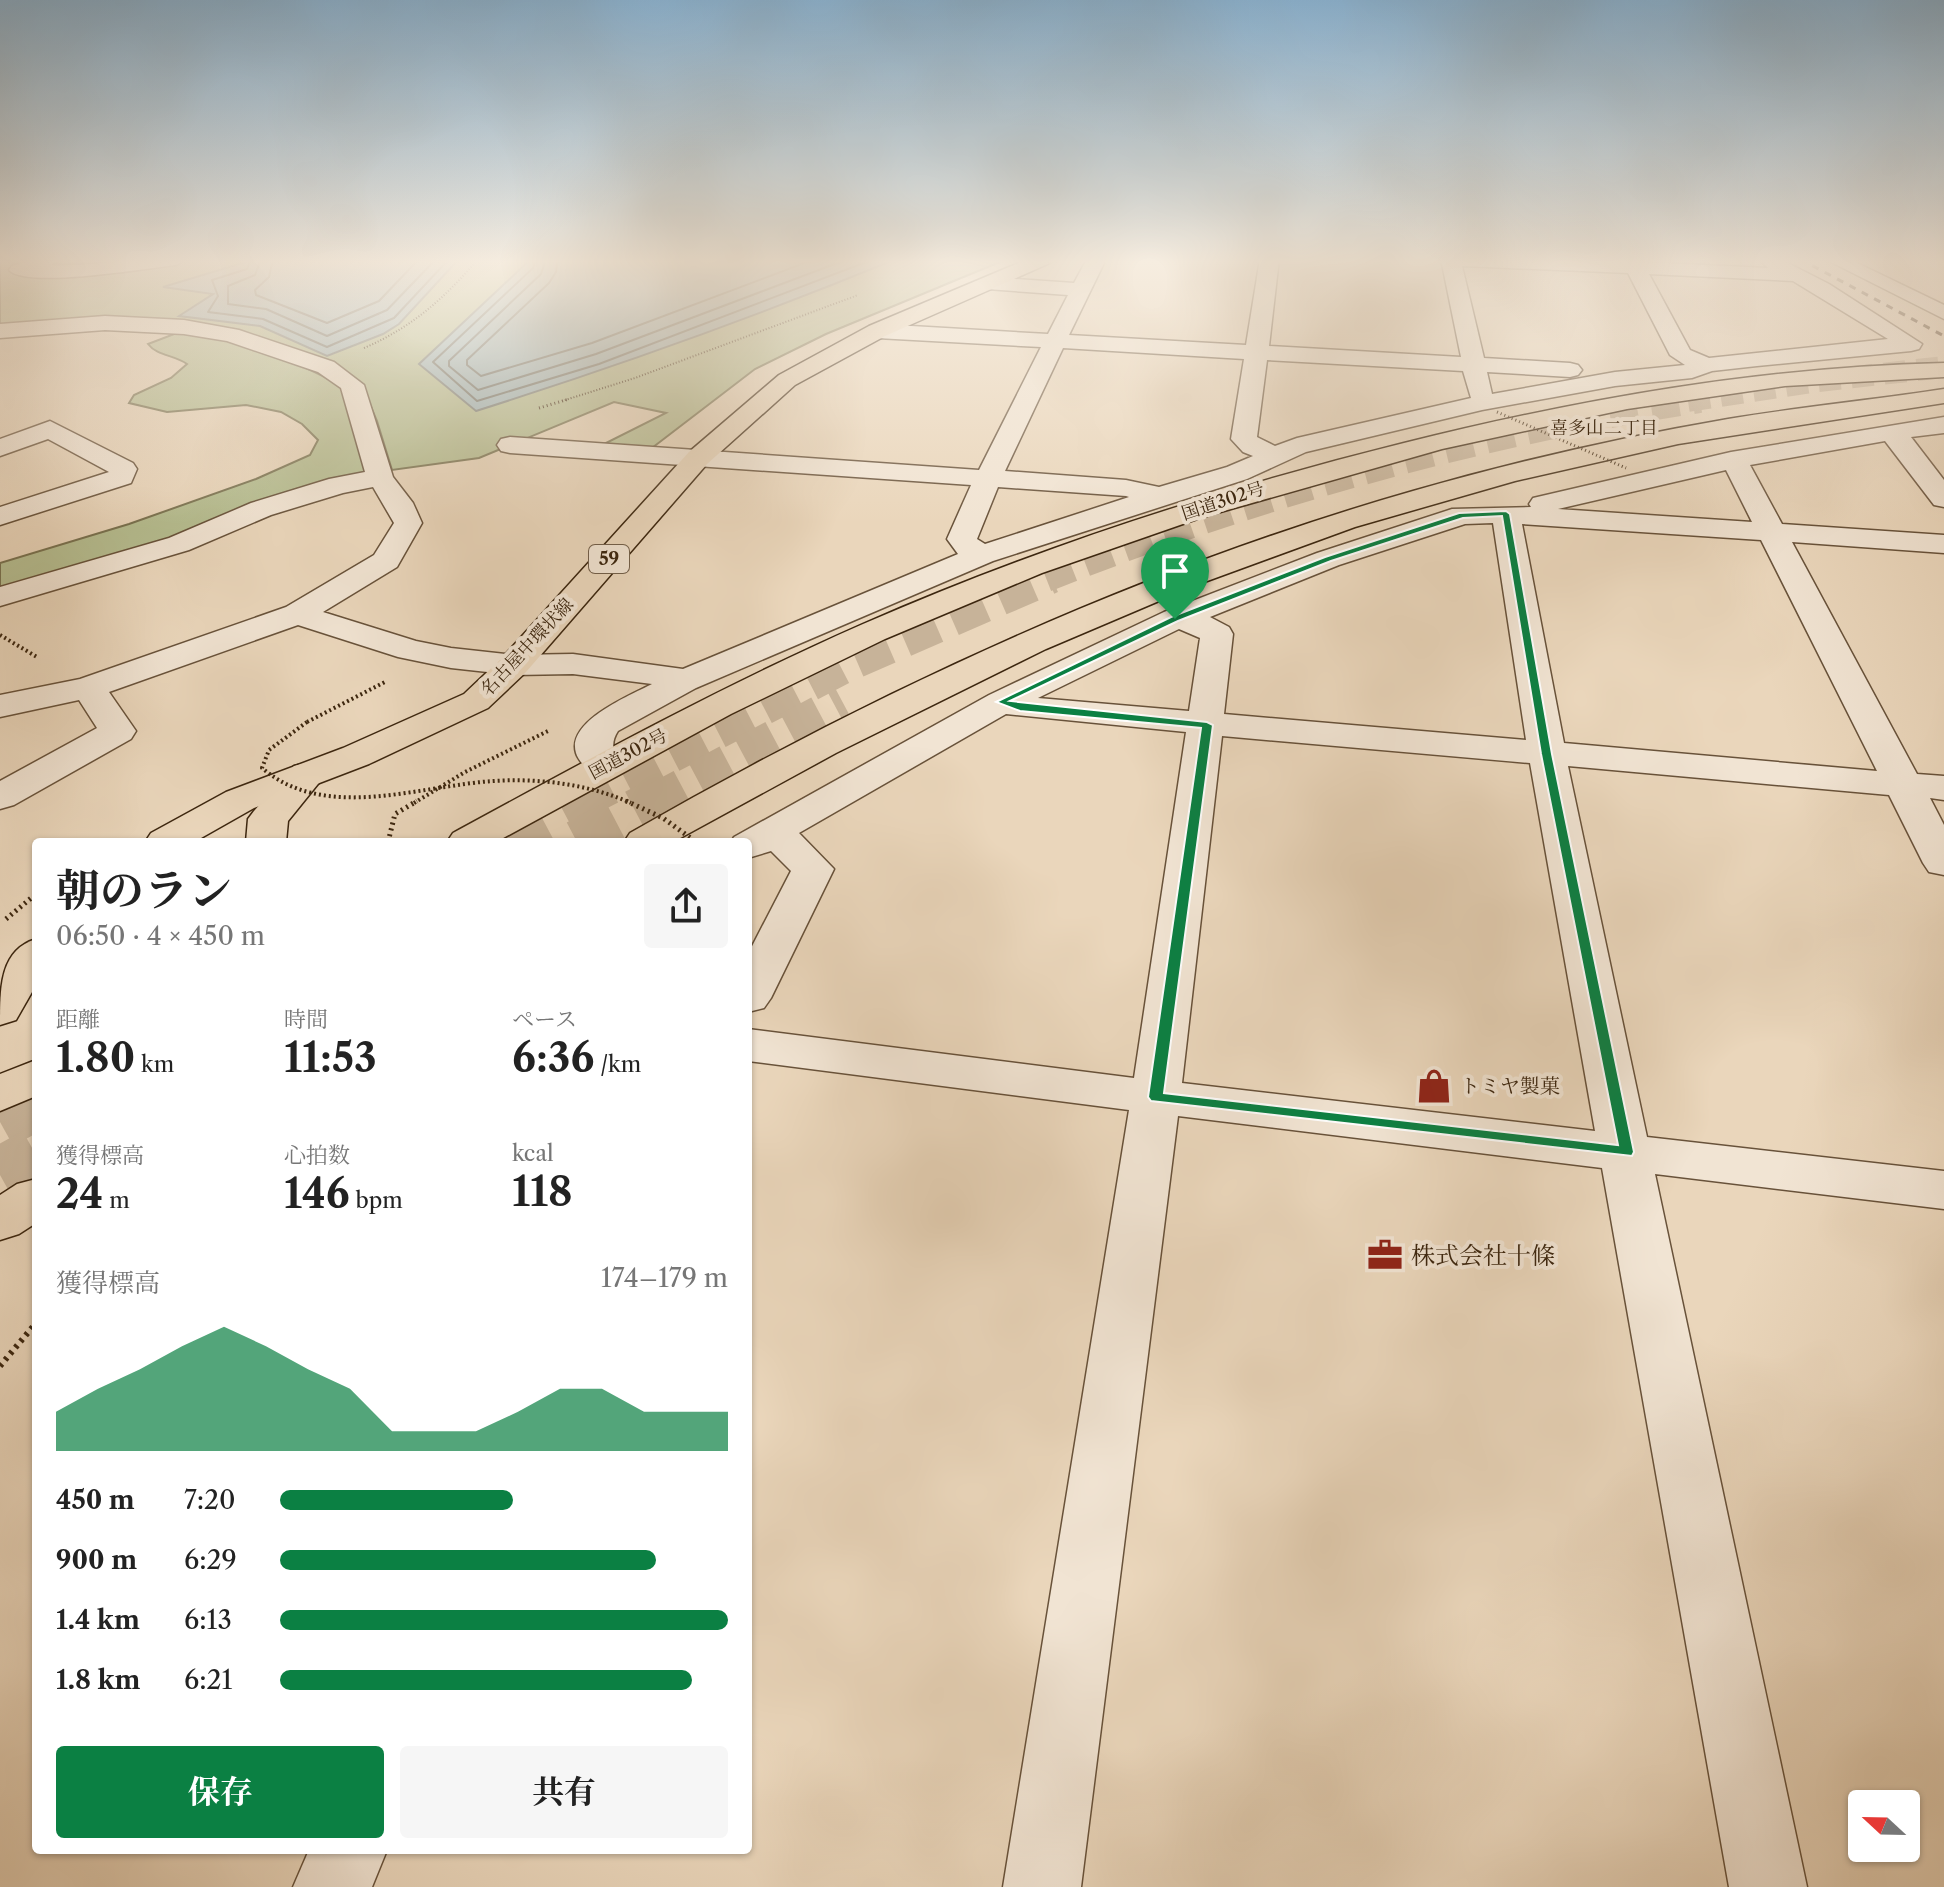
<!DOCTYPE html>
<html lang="ja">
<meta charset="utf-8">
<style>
:root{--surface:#fff;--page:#f6f6f6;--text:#222;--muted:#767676;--accent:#0b8043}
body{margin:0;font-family:"Libre Caslon Text","Noto Serif JP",serif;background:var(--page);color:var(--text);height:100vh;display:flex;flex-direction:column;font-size:30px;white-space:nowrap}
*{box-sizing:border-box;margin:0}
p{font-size:26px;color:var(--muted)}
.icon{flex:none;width:44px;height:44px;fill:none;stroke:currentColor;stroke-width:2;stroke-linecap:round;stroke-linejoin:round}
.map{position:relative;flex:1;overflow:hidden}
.panel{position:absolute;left:32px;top:838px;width:720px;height:1016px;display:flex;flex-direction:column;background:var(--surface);border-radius:8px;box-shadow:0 2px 6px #0004}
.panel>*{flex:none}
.needle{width:52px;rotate:292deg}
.buttons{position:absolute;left:1848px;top:1790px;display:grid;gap:16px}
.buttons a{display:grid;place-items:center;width:72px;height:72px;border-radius:8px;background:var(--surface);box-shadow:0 2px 6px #0004;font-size:40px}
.pin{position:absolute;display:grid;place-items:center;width:68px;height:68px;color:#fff;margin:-82px -34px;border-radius:50% 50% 50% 0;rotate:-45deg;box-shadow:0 0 8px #0007}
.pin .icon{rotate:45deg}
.round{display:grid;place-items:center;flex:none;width:84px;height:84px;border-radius:8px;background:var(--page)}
.headline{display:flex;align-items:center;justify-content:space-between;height:136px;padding:0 24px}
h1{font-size:44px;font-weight:700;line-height:60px}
.metrics{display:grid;grid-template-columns:repeat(3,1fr);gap:12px;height:136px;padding:8px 24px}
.metrics div{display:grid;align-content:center}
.metrics b{font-size:40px;font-weight:700}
.metrics small{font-size:22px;font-weight:400}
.metrics p{font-size:22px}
.chart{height:224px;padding:16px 24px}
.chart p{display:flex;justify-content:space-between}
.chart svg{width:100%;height:144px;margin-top:8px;fill:var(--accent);opacity:.7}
.cta{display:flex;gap:16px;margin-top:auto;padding:16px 24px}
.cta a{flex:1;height:92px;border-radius:8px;background:var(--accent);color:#fff;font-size:32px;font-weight:700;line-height:92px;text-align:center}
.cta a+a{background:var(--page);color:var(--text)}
ul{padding:0 24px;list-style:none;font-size:26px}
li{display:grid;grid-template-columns:128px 96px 1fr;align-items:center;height:60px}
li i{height:20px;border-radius:10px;background:var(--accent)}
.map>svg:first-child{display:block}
.green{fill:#b6be91;stroke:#797250;stroke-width:2}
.water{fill:#9eb6bc;stroke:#777c77;stroke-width:2}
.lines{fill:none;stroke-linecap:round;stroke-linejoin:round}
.shore{stroke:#6d6e66;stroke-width:2}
.highway-tunnel-far4{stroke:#c7b399;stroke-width:22;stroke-dasharray:22 11;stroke-linecap:butt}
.highway-tunnel-far3{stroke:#c7b399;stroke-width:28;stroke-dasharray:28 14;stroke-linecap:butt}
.highway-tunnel-far2{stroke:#c7b399;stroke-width:35;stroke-dasharray:35 17;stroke-linecap:butt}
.highway-tunnel-far1{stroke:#c7b399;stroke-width:44;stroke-dasharray:44 22;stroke-linecap:butt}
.highway-tunnel{stroke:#c7b399;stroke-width:55;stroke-dasharray:55 28;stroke-linecap:butt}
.minor-casing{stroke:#68523a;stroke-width:3}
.major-casing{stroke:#3c260f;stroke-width:3}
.highway-casing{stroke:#3c260f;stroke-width:3}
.path-far4{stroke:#3c260f;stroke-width:2;stroke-dasharray:1 2;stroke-linecap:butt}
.path-far3{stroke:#3c260f;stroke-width:3;stroke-dasharray:1 3;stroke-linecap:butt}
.path-far2{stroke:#3c260f;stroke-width:4;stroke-dasharray:2 3;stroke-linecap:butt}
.path-far1{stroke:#3c260f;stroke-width:5;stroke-dasharray:2 4;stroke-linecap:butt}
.path{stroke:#3c260f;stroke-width:6;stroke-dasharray:3 5;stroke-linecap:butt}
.minor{fill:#f1e4d3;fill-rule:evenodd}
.major{fill:#ead6bb;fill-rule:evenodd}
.highway{fill:#ead6bb;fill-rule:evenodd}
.rail{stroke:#3c260f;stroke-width:3;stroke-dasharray:7 7;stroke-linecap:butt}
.path-bridge-far2{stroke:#3c260f;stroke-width:3;stroke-dasharray:1 3;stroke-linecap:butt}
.path-bridge-far1{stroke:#3c260f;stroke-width:4;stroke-dasharray:2 3;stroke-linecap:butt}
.path-bridge{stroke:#3c260f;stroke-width:5;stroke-dasharray:2 4;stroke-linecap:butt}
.route{fill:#0b8043;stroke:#fff;stroke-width:2;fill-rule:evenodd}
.labels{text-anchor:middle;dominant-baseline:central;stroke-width:8;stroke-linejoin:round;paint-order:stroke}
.far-neighbourhood-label{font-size:18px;fill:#3c260f;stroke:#f1e4d3}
.far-street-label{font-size:18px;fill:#3c260f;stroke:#f1e4d3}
.shield{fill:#f1e4d3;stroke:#725f4a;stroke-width:2}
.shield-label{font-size:18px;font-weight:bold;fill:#3c260f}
.poi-label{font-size:20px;fill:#3c260f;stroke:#f1e4d3;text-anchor:start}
.near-poi-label{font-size:24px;fill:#3c260f;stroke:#f1e4d3;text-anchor:start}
</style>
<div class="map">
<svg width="1944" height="1887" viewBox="0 0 1944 1887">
<rect width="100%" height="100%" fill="#ead6bb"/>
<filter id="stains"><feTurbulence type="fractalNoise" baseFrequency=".0025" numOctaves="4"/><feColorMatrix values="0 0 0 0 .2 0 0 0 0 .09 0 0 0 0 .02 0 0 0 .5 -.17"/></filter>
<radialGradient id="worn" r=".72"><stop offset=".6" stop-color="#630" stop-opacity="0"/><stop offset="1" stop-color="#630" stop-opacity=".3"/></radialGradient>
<!-- green -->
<g class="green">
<polygon points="0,259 1007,259 826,334 755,369 648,451 596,448 666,413 614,402 479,458 392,470 377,421 361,383 240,333 0,327"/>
<path d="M 182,331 C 238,341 294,358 342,387 L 372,476 L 177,540 L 0,592 L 0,563 L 129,524 L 256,479 L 310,455 L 318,440 L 302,424 L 281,412 L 246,405 L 167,412 L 129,403 L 134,395 L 171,378 L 187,364 C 175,355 157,356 148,344 Z"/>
</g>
<!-- water -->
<g class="water">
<polygon points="256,259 459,259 399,324 383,334 327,356 260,326 179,316 213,294 163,287"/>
<path d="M 531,259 L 896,259 C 758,316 618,366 476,411 L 419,364 Z"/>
</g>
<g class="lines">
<!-- shore -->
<g class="shore">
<polyline points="251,259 247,269 212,280 218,296 208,312 263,319 327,347 394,318 449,259"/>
<polyline points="261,259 255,275 228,286 228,304 266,309 327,336 387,310 436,259"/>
<polyline points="273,259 269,277 255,290 256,295 327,323 379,301 419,259"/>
<polyline points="536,259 533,268 433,362 477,401 599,364 874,259"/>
<polyline points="546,259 541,274 449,361 449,366 478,390 596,354 848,259"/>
<polyline points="558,259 556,272 549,283 467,360 467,365 481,376 592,343 815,259"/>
</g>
<!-- highway-tunnel-far4 -->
<polyline class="highway-tunnel-far4" points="1688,401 1818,381 1944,367"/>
<!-- highway-tunnel-far3 -->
<path class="highway-tunnel-far3" d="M 1046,578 C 1254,495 1477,432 1700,399"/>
<!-- highway-tunnel-far2 -->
<g class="highway-tunnel-far2">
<polyline points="579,803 848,664 1051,576"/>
<polyline points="651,803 842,701"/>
</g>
<!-- highway-tunnel-far1 -->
<g class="highway-tunnel-far1">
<polyline points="505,842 582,801"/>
<polyline points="577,842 655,801"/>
</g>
<!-- highway-tunnel -->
<g class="highway-tunnel">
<polyline points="0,1122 36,1102"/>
<polyline points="0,1175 36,1155"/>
</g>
<!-- minor casing -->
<g class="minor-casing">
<g id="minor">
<path d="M 33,259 L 59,259 L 51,265 C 96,267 141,256 186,259 L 176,265 C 147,268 26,289 9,270 L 12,266 Z"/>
<path d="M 1087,259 L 1106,259 L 1069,335 L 1246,345 L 1260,259 L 1279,259 L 1269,346 L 1461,357 L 1442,264 L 1438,259 L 1622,261 L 1622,259 L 1640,259 L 1642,262 L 1768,268 L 1762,262 L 1765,259 L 1780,259 L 1829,284 L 1922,344 L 1919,349 L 1911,351 L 1757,366 L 1712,371 L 1692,378 L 1615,386 L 1482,410 L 1306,452 L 1247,479 L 993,561 L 696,688 L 618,731 C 609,745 614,754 623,766 L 617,774 L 604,777 L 591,774 C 586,768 578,760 576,753 C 566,721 631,695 652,684 L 573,674 L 514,675 L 451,668 L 398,657 L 298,625 L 109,692 L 136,731 L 131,739 L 14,805 L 0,809 L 0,781 L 97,728 L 79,700 L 0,717 L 0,695 L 80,679 L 286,607 L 374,555 L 394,523 L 373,487 L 343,493 L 271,515 L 189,550 L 0,606 L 0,587 L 169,538 L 251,503 L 329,479 L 365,472 L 341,388 L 318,372 L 227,341 L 184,334 L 105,330 L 0,338 L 0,324 L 105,316 L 184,320 L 239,330 L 334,362 L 364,385 L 393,477 L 413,503 L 422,523 L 397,567 L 323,612 L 416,641 L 451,648 L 514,655 L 573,654 L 683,669 L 958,554 L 947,539 L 971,485 L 510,453 L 501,451 L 497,445 L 501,439 L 510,437 L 979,470 L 1041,347 L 877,338 L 866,331 L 877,324 L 1048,334 L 1068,295 L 987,289 L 977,283 L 987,277 L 1074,283 ZM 1462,266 L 1628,273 L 1670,355 L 1685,365 L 1615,372 L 1492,394 L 1487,372 L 1570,377 L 1578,375 L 1582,370 L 1578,365 L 1570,363 L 1484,358 ZM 1649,274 L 1793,281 L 1888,339 L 1709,358 L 1690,350 ZM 1063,348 L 1244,359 L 1231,439 L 1243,452 L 1253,456 L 1227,467 L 1159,487 L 1126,480 L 1005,471 ZM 1267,360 L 1463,371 L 1471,398 L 1297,438 L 1275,446 L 1257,437 ZM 998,487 L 1126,496 L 1129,497 L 985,544 L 977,539 Z"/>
<polygon points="1825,259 1849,259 1944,305 1944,319"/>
<path d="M 1944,417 L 1944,433 L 1911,437 L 1944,480 L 1944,507 L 1934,505 L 1885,441 L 1750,465 L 1782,524 L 1944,535 L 1944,553 L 1792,542 L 1917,774 L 1944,776 L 1944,800 L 1930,798 L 1944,825 L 1944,875 L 1929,872 L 1923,863 L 1889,795 L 1568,766 L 1647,1137 L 1944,1171 L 1944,1209 L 1655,1174 L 1807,1887 L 1729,1887 L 1602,1168 L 1178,1116 L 1081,1887 L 1003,1887 L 1129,1110 L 748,1061 L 748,1029 L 1134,1078 L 1186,732 L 1006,714 L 799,833 L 834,869 L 771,998 L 764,1008 L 748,1012 L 748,954 L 791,871 L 771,851 L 748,858 L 748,842 L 731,842 L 734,837 L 989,695 L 1164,612 L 1317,553 L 1452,509 L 1531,507 L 1529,504 L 1533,498 L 1731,452 ZM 1726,470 L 1752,522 L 1558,509 ZM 1493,523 L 1526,740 L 1224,714 L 1233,634 L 1229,627 L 1210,617 L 1339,565 L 1465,524 ZM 1522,524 L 1761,540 L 1877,771 L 1564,743 ZM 1179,629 L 1200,638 L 1189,711 L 1038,698 ZM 1222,736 L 1530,763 L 1595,1131 L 1182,1083 Z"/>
<polygon points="50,421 133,463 137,469 131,483 0,525 0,507 109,472 48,439 0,456 0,439"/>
<polygon points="309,1850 387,1850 372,1887 293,1887"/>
</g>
</g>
<!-- major casing -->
<g class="major-casing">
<g id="major">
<polygon points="1028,259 1053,259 1050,263 885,336 795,385 707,464 526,672 488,708 369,764 254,808 194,842 145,842 151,833 226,792 343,748 464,694 502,658 689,452 779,375 869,326"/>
<path d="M 36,939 L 36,985 L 16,1020 L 0,1025 C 0,987 0,950 36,939 Z"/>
</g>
</g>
<!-- highway casing -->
<g class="highway-casing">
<g id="highway">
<path d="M 1944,363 L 1944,377 L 1785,386 L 1627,409 L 1442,449 L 1203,517 L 1042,573 L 885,639 L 731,714 L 496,842 L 447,842 L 453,833 C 587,760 722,686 863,624 C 1037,548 1219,489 1404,443 C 1581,399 1761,367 1944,363 Z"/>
<path d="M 1944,389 L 1944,403 L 1678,444 L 1515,481 L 1355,527 L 1199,584 L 1046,649 L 836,753 L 673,842 L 624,842 L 630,833 C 876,692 1140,569 1413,491 C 1517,461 1623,437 1728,419 C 1800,407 1872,400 1944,389 Z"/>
<polygon points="307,763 320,766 326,774 288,821 286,842 246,842 248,819 254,811 294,766"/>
<polygon points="36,1060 36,1096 0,1111 0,1074"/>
<polygon points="36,1179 36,1223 19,1234 0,1240 0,1195 17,1184"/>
</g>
</g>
<!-- path-far4 -->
<g class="path-far4">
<path d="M 364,348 C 411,328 445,298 478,259"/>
<polyline points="562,401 635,378 858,295"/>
</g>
<!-- path-far3 -->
<polyline class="path-far3" points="539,408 569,399"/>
<!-- path-far2 -->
<g class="path-far2">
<polyline points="0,635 37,657"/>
<polyline points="307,722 385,682"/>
<polyline points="414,803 465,772 548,731"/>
</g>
<!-- path-far1 -->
<g class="path-far1">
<polyline points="388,842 395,814 417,801"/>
<polyline points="6,919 36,894"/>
</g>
<!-- path -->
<polyline class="path" points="0,1366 36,1323"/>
<!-- minor -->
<use href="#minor" class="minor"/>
<!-- major -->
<use href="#major" class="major"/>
<!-- highway -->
<use href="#highway" class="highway"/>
<!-- rail -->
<polyline class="rail" points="1800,259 1944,336"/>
<!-- path-bridge-far2 -->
<polyline class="path-bridge-far2" points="1497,412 1626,468"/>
<!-- path-bridge-far1 -->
<path class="path-bridge-far1" d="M 307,722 L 269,750 L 262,768 C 325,822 418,786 493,781 C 539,778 588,784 631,803"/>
<!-- path-bridge -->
<polyline class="path-bridge" points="626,801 663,818 696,842"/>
</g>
<!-- sky -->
<linearGradient id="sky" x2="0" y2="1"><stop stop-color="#8ab5d6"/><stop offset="0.5" stop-color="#f6ede0"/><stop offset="1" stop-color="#f6ede0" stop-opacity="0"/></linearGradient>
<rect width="1944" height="523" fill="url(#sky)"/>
<!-- route -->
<path class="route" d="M 1506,511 L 1510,514 L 1552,754 L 1634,1152 L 1632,1156 L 1151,1101 L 1148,1097 L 1201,728 L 1020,711 L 996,702 L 1171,617 L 1325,557 L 1459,513 ZM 1502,516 L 1541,754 L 1618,1145 L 1164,1093 L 1213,725 L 1207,722 L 1010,701 L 1178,621 L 1331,561 L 1463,518 Z"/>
<!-- icons -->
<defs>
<g id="shop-bare" transform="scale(2.76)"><path d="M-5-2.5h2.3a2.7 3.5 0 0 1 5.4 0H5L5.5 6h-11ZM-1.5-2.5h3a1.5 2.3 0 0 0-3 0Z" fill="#8f2418" stroke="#f1e4d3" stroke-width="2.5" paint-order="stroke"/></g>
<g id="office-bare" transform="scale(2.76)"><path d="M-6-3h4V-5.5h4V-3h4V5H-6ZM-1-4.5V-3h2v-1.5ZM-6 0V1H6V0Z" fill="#8f2418" stroke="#f1e4d3" stroke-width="2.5" paint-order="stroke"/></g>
</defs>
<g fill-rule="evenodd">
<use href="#shop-bare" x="1434" y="1086"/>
<use href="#office-bare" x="1385" y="1255"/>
</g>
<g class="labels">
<!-- far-neighbourhood labels -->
<g class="far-neighbourhood-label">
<text x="1604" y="428">喜多山二丁目</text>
</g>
<!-- far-street labels -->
<g class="far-street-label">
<text transform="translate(1223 501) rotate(-18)">国道302号</text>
<text transform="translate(527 647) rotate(-47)">名古屋中環状線</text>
<text transform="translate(628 754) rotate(-28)">国道302号</text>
</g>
<!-- shield labels -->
<rect class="shield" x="589" y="545" width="40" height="28" rx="6"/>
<g class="shield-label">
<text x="609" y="559">59</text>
</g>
<!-- poi labels -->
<g class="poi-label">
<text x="1460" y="1086">トミヤ製菓</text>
</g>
<!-- near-poi labels -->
<g class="near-poi-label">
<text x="1411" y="1255">株式会社十條</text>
</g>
</g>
<rect width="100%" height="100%" filter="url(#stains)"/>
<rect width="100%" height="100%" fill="url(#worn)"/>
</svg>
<div class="buttons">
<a><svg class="needle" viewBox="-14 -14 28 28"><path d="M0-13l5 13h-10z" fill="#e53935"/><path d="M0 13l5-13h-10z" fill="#767676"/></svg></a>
</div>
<div class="pin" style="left:1175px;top:619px;background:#1e9e55"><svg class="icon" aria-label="arrive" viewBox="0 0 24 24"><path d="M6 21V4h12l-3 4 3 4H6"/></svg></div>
<section class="panel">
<div class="headline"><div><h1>朝のラン</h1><p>06:50 · 4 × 450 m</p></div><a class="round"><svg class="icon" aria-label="share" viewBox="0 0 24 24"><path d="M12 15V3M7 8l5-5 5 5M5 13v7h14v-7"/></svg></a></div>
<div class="metrics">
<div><p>距離</p><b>1.80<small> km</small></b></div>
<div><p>時間</p><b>11:53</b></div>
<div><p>ペース</p><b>6:36<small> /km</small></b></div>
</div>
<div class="metrics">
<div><p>獲得標高</p><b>24<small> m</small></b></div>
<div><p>心拍数</p><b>146<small> bpm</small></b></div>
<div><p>kcal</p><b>118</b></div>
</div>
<div class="chart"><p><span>獲得標高</span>174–179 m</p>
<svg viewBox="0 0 160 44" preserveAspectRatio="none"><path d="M0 44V32L10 25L20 19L30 12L40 6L50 12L60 19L70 25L80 38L90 38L100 38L110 32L120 25L130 25L140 32L150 32L160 32V44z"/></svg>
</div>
<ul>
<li><b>450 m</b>7:20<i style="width:52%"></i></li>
<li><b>900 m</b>6:29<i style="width:84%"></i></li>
<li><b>1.4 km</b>6:13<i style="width:100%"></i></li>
<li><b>1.8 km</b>6:21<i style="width:92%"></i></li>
</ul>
<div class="cta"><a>保存</a><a>共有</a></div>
</section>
</div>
